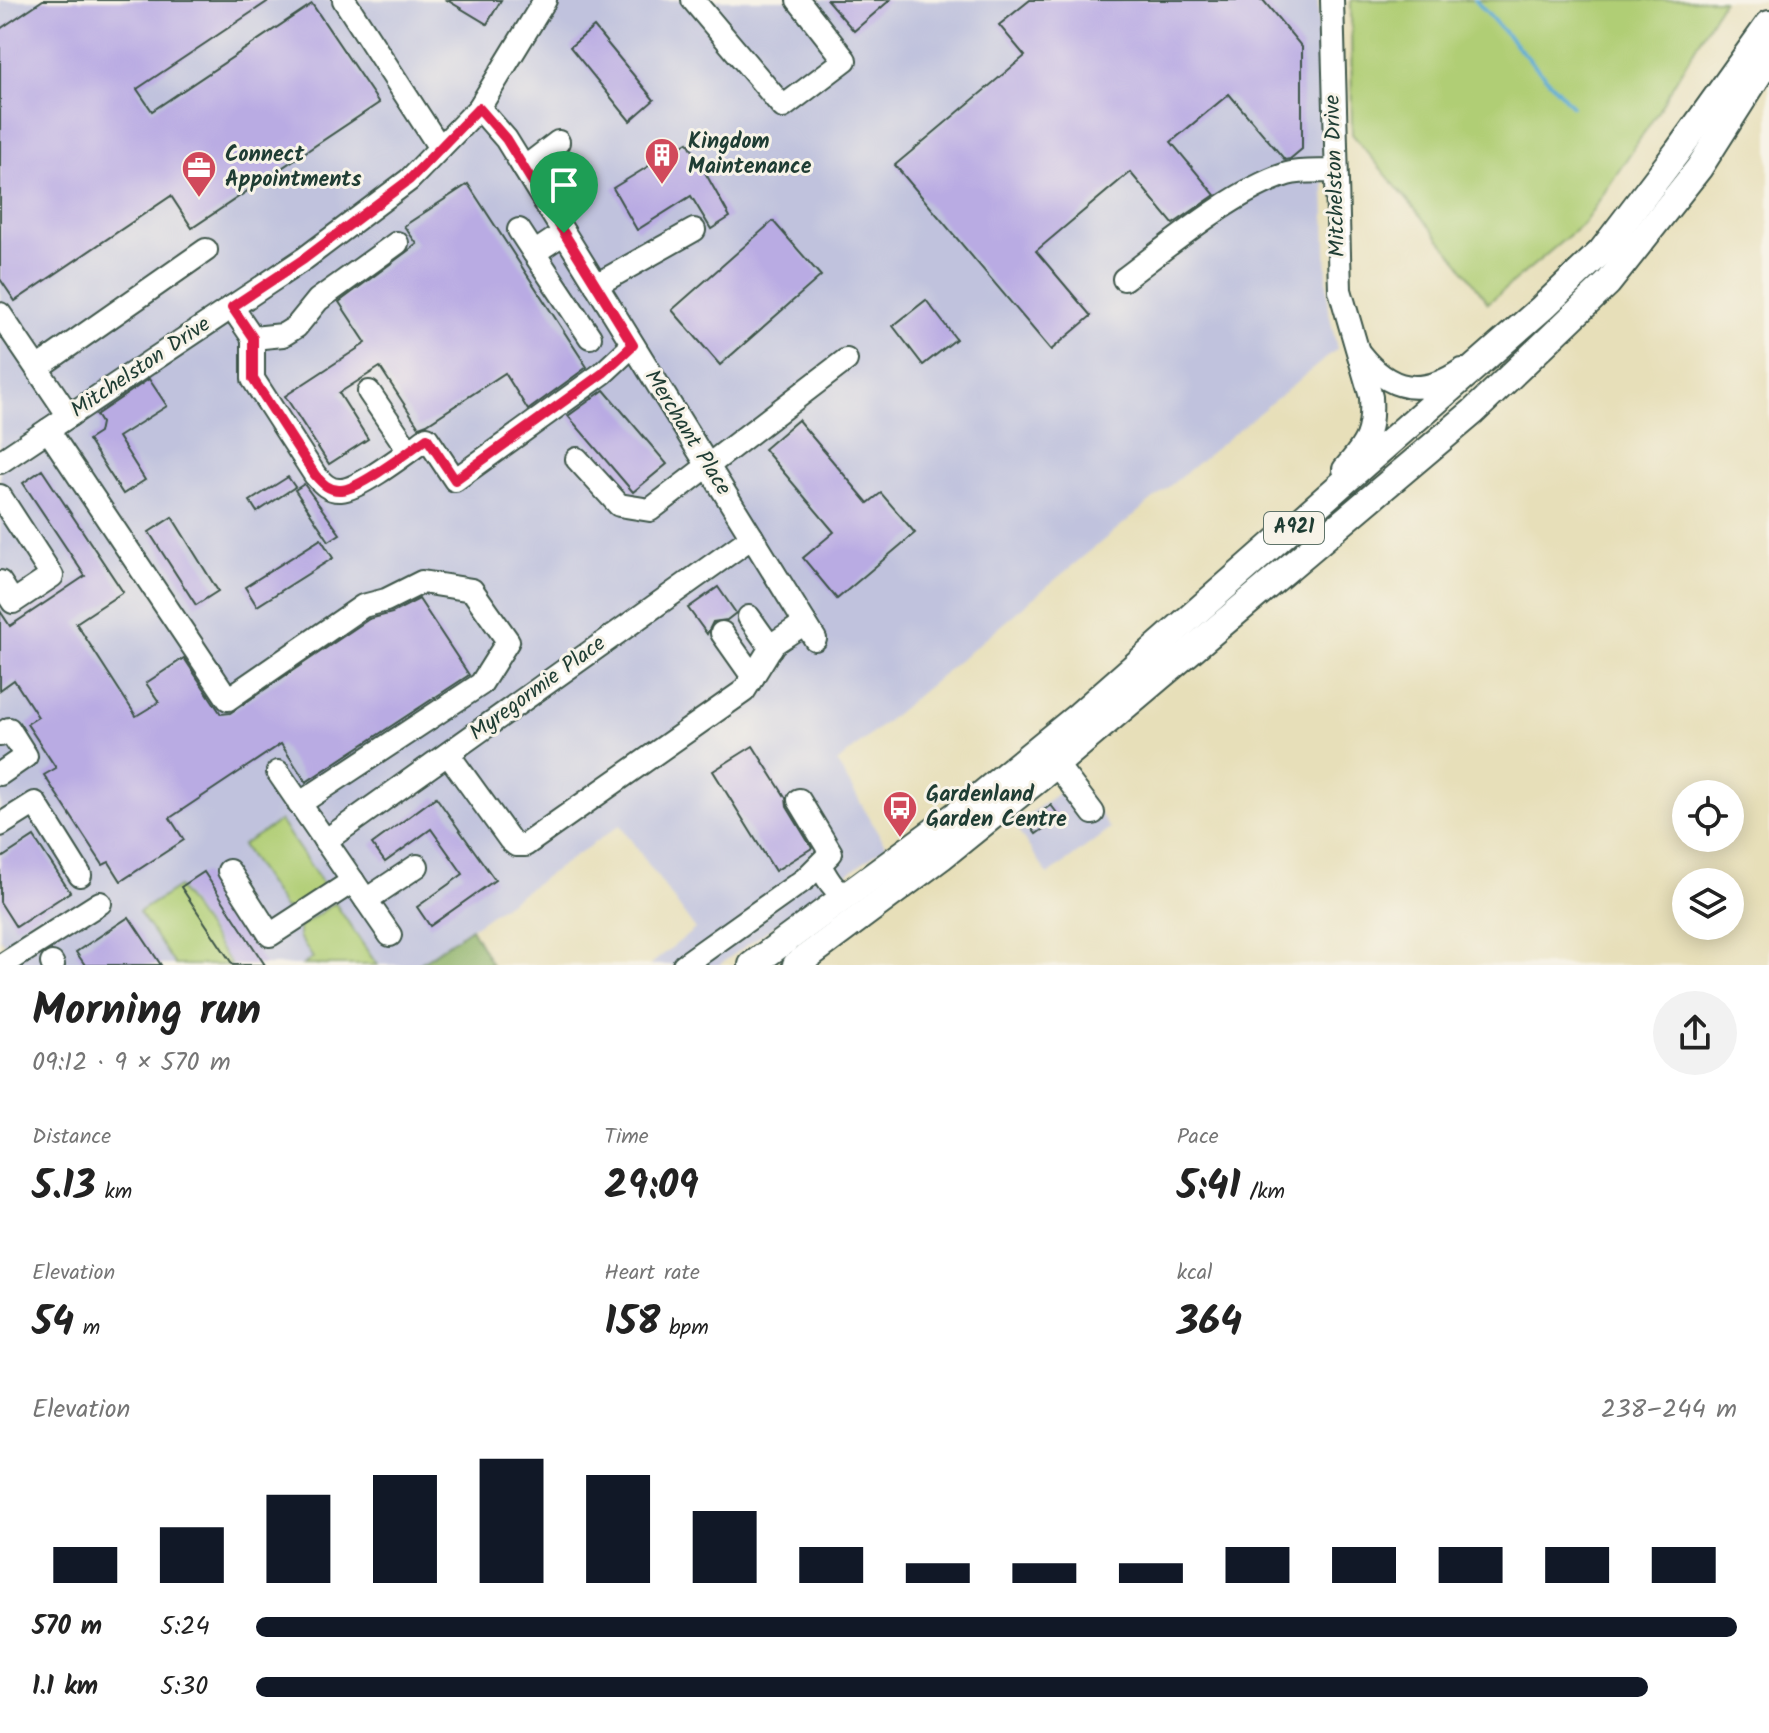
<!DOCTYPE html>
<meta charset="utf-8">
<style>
:root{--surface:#fff;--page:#f2f2f2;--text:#222;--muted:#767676;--accent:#111827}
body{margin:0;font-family:Kalam,sans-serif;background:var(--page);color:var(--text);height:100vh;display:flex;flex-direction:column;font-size:30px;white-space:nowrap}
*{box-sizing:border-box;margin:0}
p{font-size:26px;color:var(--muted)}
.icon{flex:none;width:44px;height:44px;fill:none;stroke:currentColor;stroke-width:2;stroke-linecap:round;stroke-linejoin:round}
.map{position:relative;height:965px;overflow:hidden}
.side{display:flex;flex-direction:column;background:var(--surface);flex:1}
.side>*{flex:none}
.fabs{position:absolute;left:1672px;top:780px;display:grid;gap:16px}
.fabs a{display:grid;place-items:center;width:72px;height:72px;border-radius:50%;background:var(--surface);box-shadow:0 4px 20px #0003;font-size:40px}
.pin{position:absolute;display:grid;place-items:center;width:68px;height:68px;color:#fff;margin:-82px -34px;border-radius:50% 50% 50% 0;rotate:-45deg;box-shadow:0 0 8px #0007}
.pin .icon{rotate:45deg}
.round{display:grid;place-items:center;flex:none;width:84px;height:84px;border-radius:42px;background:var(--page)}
.headline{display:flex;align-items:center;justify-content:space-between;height:136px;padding:0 32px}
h1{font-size:44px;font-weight:700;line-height:60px}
.figures{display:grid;grid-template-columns:repeat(3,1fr);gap:12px;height:136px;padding:8px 32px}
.figures div{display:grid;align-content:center}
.figures b{font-size:40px;font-weight:700}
.figures small{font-size:22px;font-weight:400}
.figures p{font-size:22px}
.chart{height:224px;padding:16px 32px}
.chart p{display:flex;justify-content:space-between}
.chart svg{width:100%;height:144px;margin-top:8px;stroke:var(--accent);stroke-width:6}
ul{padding:0 32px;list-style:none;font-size:26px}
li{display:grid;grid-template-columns:128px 96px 1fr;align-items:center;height:60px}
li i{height:20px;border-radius:10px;background:var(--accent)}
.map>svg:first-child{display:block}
.industrial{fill:#c0c2dd}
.green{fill:#b0ce75;stroke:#688654;stroke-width:2}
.forest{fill:#8cb166;stroke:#56774d;stroke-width:2}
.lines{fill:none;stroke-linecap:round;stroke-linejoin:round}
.stream{stroke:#5cabd6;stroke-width:4}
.building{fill:#b9abe3}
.minor-casing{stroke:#3d5548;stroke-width:26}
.major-casing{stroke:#3d5548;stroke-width:30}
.minor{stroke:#fff;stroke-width:22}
.major{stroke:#fff;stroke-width:26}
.route-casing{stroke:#fff;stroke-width:16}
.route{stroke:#e11d48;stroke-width:10}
.labels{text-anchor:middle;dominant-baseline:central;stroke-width:6;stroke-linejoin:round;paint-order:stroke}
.shield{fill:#f7f3e8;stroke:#60746a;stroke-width:2}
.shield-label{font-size:20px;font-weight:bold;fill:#1f3d34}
.poi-label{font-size:22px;font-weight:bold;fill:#1f3d34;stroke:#f7f3e8;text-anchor:start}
.street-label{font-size:22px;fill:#1f3d34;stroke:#f7f3e8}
</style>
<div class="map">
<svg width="1769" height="965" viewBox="0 0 1769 965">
<rect width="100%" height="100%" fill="#f7f3e8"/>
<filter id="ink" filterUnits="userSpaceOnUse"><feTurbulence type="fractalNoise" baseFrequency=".0125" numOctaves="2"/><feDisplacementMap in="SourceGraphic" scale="16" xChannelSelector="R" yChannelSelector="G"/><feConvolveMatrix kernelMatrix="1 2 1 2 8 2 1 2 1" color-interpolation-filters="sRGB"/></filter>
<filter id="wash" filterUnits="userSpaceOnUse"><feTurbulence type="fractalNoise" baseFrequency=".006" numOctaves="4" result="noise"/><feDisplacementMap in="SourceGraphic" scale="32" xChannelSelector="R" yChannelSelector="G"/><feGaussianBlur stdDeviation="1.8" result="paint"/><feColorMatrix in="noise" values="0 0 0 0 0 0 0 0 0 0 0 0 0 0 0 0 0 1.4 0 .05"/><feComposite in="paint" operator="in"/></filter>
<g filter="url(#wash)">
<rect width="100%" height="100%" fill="#e7dfb9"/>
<!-- industrial -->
<g class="industrial">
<polygon points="0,0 1318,0 1328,307 1337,349 1045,588 837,763 886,846 719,965 650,965 695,929 620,825 418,965 22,965 0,938"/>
<polygon points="1078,779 1110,829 1048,875 1014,825"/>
</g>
<!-- green -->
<g class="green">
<polygon points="1351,0 1723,0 1657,113 1584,223 1488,303 1459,262 1352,134"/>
<polygon points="280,821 325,887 292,910 284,908 242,845"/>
<polygon points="178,887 231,965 175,965 139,912"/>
<polygon points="335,903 377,965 303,965 313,958 299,937 299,927"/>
</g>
<!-- forest -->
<polygon class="forest" points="471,928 492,965 418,965"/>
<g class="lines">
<!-- stream -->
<polyline class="stream" points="1475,0 1572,106"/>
</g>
<g id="blocks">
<!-- building -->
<g class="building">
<polygon points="43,0 270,0 137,89 152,111 312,4 379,103 192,228 171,196 15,301 0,279 0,29"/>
<polygon points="447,0 501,0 487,24"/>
<polygon points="827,0 890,0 854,31"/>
<polygon points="1030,0 1263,0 1302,47 1302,149 1290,159 1285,160 1229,94 1171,142 1215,195 1173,224 1130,172 1036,251 1091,316 1051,350 895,165 1025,56 999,25"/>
<polygon points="594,27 654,100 630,121 570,47"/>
<polygon points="688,142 730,217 711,229 691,196 637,230 613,188"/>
<polygon points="468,184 587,367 528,410 505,373 427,424 419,427 380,367 339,393 368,439 329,464 285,396 366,343 339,302 417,244 404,226"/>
<polygon points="773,221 821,276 720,365 672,310"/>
<polygon points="926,300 956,339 923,365 893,326"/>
<polygon points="149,379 167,406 118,437 145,480 123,494 88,440 99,433 101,423 96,415"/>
<polygon points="604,390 667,464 633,492 568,416"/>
<polygon points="798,420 868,503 881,493 915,533 837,599 803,558 834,532 764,449"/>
<polygon points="42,470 123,592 76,623 136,716 159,702 146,683 184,658 221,714 230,713 369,619 392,613 419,599 469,675 306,782 281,744 170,818 184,840 121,881 109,862 103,865 44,775 56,768 27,724 38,717 14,680 0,690 0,611 10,626 85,576 23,483"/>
<polygon points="288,477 295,487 257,512 250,501"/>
<polygon points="304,484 340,534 329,541 295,490"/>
<polygon points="172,517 218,591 196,605 149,532"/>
<polygon points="321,539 333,558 257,606 245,587"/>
<polygon points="718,587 736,613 727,620 713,622 707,634 688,608"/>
<polygon points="753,746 786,798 787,807 812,848 775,871 713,771"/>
<polygon points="436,797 495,880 430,926 417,907 463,874 431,829 385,862 372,844"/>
<polygon points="1051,805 1060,817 1036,834 1027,822"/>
<polygon points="34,837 70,892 16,927 0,902 0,859"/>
<polygon points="204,872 265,965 233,965 181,887"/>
<polygon points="129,917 161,965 85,965 76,952"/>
</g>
</g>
</g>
<g filter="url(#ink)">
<use href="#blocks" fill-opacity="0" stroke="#3d5548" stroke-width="2"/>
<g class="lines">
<!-- minor casing -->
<g class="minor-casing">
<g id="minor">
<polyline points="344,0 440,148"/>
<polyline points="693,0 783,107 845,60 798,0"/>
<path d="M 1332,0 L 1340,290 L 1371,397 C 1373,433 1367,443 1344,469"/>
<polyline points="479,108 506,139 815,639"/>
<polyline points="524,168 558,142"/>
<polyline points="519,230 534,253 564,233"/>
<polyline points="534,253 590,337"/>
<path d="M 1124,279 C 1168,246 1235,190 1287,174 C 1301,170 1321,172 1336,171"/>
<polyline points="596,285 694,230"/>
<path d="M 232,307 L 253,338 L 253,379 L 315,475 C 322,483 329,491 341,490 C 360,489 409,451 427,438 L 455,480 L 603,373 L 633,345"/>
<polyline points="0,314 69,416"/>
<polyline points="253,338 283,335 296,327 318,300 397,243"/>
<path d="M 1360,354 C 1390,392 1422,397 1462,370"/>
<polyline points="37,368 206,250"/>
<polyline points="369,392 409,451"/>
<polyline points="48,430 228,699 363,606 386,600 422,582 472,590 508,641 481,684 299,804"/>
<polyline points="577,459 619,505 650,510 846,360"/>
<polyline points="0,462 304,259 409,180 479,108 545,0"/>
<polyline points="0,496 52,576 13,602 0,582"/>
<polyline points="749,617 771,648"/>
<polyline points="722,633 753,677"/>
<polyline points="0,735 9,729 26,756 0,774"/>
<polyline points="448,754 510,840 516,845 525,845 744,691 773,644 805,623"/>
<polyline points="1056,764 1093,813"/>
<polyline points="278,772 390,935"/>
<polyline points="0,825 35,803 80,875"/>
<polyline points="325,841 752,537"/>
<path d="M 820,866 C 829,880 835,898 854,890"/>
<polyline points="229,871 270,935 353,881"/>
<polyline points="366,900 417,866"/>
<polyline points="52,963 53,965"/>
<polyline points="4,964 100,903"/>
<polyline points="684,965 805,879 831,853 799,800"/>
</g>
</g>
<!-- major casing -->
<g class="major-casing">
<g id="major">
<polyline points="752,965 964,809 1079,715 1542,308 1601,252 1678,151 1769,24"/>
<polyline points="796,965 941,857 1053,767 1473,412 1608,283 1699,168 1769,58"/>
</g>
</g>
<!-- minor -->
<use href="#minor" class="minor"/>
<!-- major -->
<use href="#major" class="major"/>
</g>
</g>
<g class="lines" filter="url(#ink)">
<!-- route casing -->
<g class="route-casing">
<path id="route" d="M 479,108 L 506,139 L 633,345 L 603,373 L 455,480 L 427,438 C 409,451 360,489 341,490 C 329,491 322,483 315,475 L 253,379 L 253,338 L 232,307 L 304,259 L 409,180 Z"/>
</g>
<!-- route -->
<use href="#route" class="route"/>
</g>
<!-- icons -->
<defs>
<g id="building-pin" transform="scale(1.8)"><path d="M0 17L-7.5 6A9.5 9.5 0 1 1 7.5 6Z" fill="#d1495b" stroke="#f7f3e8"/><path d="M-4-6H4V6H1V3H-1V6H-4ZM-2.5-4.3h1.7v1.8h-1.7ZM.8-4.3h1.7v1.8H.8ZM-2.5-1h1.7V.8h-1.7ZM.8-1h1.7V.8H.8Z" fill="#fff"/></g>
<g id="office-pin" transform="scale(1.8)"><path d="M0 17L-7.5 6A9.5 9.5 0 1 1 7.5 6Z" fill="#d1495b" stroke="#f7f3e8"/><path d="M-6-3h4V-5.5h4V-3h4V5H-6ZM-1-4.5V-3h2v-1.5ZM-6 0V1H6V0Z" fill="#fff"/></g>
<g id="bus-pin" transform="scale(1.8)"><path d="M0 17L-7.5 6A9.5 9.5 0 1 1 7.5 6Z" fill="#d1495b" stroke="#f7f3e8"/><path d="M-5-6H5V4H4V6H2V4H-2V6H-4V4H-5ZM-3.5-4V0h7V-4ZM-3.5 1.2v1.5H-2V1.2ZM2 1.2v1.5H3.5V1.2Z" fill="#fff"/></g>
</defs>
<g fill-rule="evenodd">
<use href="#building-pin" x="662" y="155"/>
<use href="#office-pin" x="199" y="168"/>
<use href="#bus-pin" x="900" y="808"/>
</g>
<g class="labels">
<!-- shield labels -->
<rect class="shield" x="1264" y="512" width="60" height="32" rx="6"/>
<g class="shield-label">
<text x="1294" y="528">A921</text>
</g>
<!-- poi labels -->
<g class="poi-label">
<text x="688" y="142">Kingdom<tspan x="688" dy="25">Maintenance</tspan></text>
<text x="225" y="155">Connect<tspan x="225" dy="25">Appointments</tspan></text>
<text x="926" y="795">Gardenland<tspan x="926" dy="25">Garden Centre</tspan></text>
</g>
<!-- street labels -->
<g class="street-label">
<text transform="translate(1336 176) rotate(-92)">Mitchelston Drive</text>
<text transform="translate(141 368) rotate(-34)">Mitchelston Drive</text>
<text transform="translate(687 433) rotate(58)">Merchant Place</text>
<text transform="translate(538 689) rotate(-36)">Myregormie Place</text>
</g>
</g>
</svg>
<div class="fabs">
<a><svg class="icon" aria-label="locate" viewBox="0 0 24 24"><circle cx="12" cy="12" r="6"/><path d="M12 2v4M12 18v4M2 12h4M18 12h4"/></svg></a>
<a><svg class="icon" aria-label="layers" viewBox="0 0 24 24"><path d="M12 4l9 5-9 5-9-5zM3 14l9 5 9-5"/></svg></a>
</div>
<div class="pin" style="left:564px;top:233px;background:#1e9e55"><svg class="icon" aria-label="arrive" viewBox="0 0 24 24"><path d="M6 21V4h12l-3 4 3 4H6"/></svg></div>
</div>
<section class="side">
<div class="headline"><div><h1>Morning run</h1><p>09:12 · 9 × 570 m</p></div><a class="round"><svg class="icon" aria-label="share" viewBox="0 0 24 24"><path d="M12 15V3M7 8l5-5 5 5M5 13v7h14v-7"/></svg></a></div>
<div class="figures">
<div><p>Distance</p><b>5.13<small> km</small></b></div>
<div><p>Time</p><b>29:09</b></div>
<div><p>Pace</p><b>5:41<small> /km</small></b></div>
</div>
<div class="figures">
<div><p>Elevation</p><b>54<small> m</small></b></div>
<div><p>Heart rate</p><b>158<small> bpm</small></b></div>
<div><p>kcal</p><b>364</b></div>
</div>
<div class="chart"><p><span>Elevation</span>238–244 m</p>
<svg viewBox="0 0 160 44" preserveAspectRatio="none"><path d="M5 44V33M15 44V27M25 44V17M35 44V11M45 44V6M55 44V11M65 44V22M75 44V33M85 44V38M95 44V38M105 44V38M115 44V33M125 44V33M135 44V33M145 44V33M155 44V33"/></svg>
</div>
<ul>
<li><b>570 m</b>5:24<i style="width:100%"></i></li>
<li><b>1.1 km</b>5:30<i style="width:94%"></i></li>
</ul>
</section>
